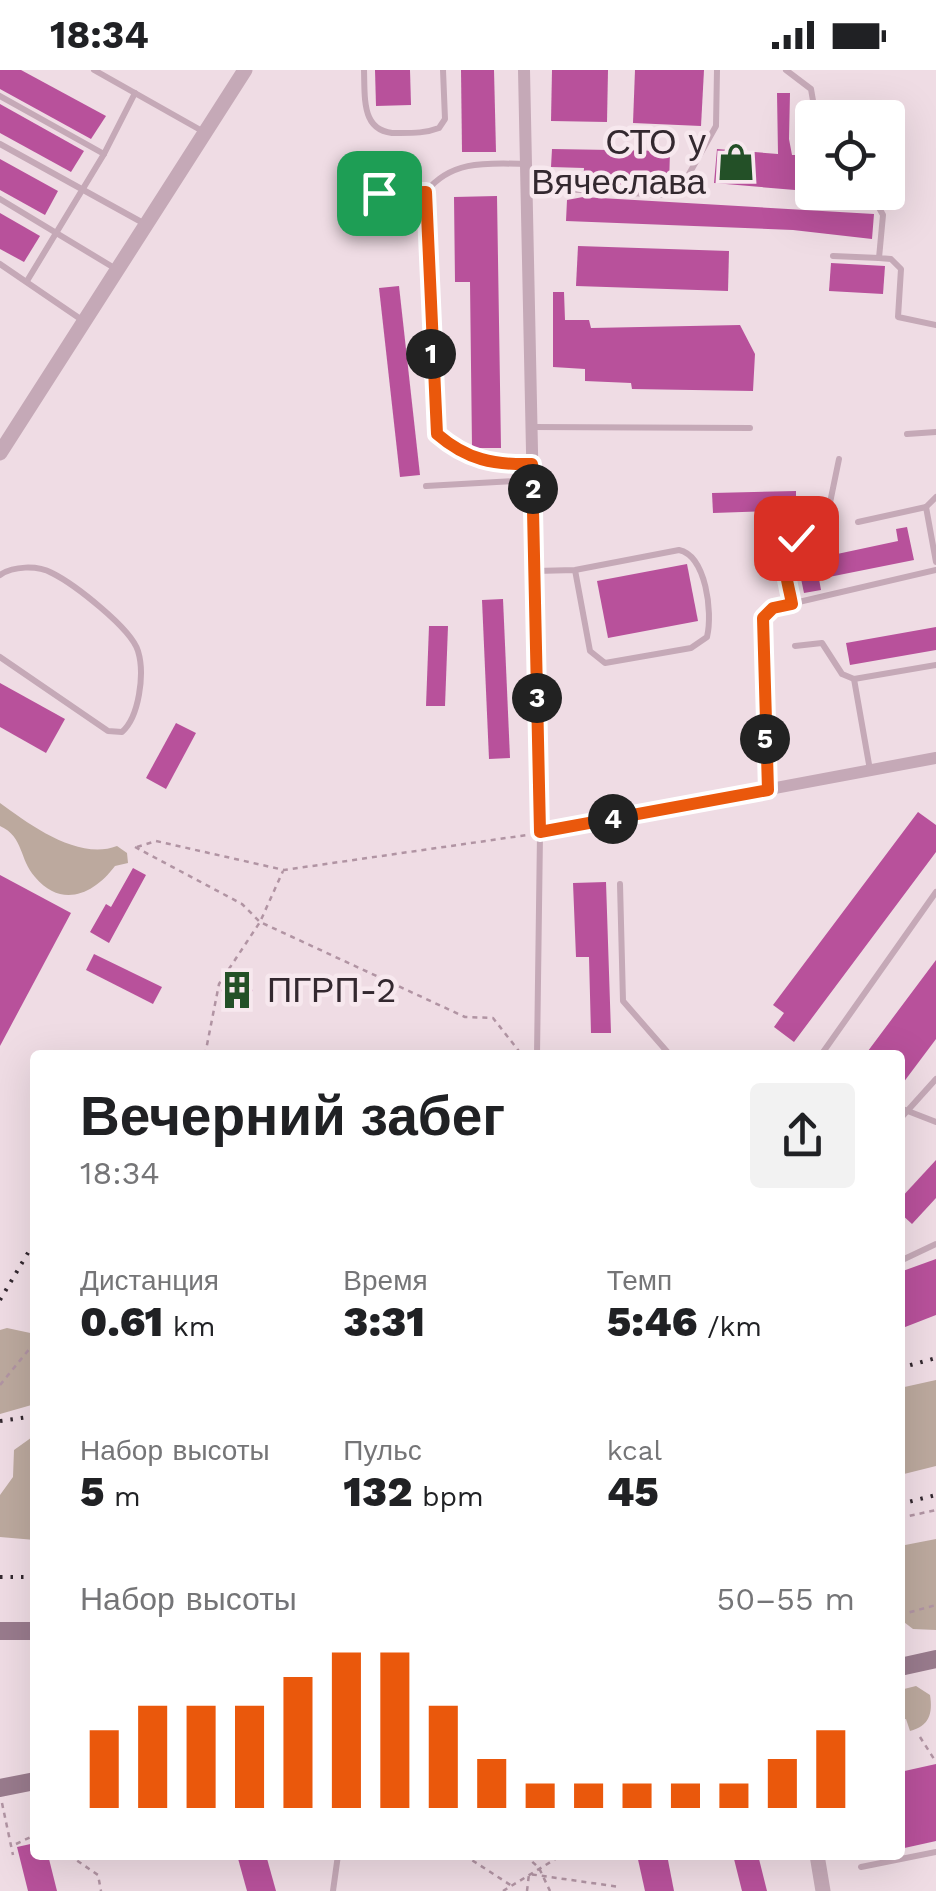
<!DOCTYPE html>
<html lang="ru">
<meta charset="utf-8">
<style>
:root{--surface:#fff;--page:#f2f2f2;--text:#202124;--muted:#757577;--accent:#ea580c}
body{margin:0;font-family:"Work Sans",sans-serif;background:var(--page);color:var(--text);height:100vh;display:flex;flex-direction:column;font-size:38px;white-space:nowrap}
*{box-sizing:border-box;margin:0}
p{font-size:32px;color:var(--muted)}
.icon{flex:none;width:55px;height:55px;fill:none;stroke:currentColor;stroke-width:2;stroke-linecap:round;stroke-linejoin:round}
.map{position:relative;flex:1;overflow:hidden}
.side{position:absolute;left:30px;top:980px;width:875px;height:810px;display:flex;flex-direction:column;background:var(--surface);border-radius:10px;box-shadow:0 10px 40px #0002}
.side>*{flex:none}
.controls{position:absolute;left:795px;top:30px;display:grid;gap:20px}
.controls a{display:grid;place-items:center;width:110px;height:110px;border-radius:10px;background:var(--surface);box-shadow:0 10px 40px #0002;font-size:50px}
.pin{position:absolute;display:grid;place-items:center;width:85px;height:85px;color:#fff;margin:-42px;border-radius:20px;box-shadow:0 5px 15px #0006}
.km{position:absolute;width:50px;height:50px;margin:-25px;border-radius:50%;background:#222;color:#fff;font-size:28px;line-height:50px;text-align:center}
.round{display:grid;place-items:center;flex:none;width:105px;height:105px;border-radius:10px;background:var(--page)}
.overview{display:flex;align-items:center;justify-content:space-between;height:170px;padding:0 50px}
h1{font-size:55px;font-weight:800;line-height:75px}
.figures{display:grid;grid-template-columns:repeat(3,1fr);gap:15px;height:170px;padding:10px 50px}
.figures div{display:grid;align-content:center}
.figures b{font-size:42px;font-weight:800}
.figures small{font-size:28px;font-weight:400}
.figures p{font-size:28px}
.chart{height:280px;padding:20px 50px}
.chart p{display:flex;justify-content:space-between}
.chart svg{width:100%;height:180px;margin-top:10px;stroke:var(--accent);stroke-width:6}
.status{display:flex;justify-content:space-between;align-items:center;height:70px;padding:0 50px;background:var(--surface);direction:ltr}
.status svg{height:28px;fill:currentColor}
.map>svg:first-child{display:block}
.green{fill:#bca99e}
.building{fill:#b8519b}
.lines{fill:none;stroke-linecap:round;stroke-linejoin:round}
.path{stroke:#b194a3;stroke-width:2.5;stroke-dasharray:5 5;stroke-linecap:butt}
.service{stroke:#c5a9b7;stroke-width:6}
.minor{stroke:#c5a9b7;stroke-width:12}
.tertiary{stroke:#c5a9b7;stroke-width:15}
.secondary{stroke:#997b8d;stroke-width:18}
.rail{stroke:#33282f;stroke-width:4;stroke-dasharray:2.5 8;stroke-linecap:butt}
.route-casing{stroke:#fff;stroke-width:20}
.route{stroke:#ea580c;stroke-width:12}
.labels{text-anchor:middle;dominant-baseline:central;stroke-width:9;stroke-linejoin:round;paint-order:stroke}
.poi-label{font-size:35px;fill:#33282f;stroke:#f7e8ee;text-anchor:end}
</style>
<div class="status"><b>18:34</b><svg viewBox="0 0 49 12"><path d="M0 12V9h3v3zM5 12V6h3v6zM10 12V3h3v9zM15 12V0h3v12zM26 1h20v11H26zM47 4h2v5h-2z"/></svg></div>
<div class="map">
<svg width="936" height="1821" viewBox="0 0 936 1821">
<rect width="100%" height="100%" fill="#efdce4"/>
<!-- green -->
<g class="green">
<path d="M 0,733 C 30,755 79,791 117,776 L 127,783 L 128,793 L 115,796 C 94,824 62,839 35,807 C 19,789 24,767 0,756 Z"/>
<polygon points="7,1258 35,1264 35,1334 0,1344 0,1260"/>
<polygon points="936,1310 936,1396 900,1405 900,1318"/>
<polygon points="35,1365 35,1470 0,1467 0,1425 13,1407 14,1380"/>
<polygon points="936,1469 936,1560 913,1559 900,1549 900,1476"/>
<path d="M 916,1616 L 930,1625 C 933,1644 929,1656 910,1661 L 906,1649 L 900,1650 L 900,1620 Z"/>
</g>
<!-- building -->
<g class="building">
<polygon points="0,0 21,0 106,46 91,69 0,19"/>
<polygon points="375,0 410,0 411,35 376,36"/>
<polygon points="461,0 494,0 496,82 462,82"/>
<polygon points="552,0 608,0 607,52 551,51"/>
<polygon points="635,0 704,0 701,56 633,53"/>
<polygon points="777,23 790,23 789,69 792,85 798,85 795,120 714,113 717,79 778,84"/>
<polygon points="0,34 84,81 71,102 0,63"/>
<polygon points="552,79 670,81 669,116 583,113 584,98 551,97"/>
<polygon points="0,89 58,121 45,145 0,120"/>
<polygon points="497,126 501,378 472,378 470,212 455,212 454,127"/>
<polygon points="583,127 874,144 872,169 793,160 566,151 567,130"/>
<polygon points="0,143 40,166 24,192 0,179"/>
<polygon points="578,176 729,181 728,221 576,216"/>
<polygon points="831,193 885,196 883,224 829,221"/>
<polygon points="399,216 420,405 400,407 379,218"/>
<polygon points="553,222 564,222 565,250 589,250 591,258 740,255 755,284 753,321 632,319 631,313 585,311 585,299 553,297"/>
<polygon points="796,421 796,440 713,443 712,423"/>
<polygon points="907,457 914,490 819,509 821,520 804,523 795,480 799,476 820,471 823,487 898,471 896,459"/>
<polygon points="687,494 698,551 608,568 597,511"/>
<polygon points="503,529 510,688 489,689 482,530"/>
<polygon points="429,556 448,556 445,636 426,636"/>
<polygon points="936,557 936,580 850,595 846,573"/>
<polygon points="0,613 65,649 46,683 0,657"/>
<polygon points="176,653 196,663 166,719 146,708"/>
<polygon points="918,742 936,755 936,782 794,972 774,957 784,943 773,935"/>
<polygon points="133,798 146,805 109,873 90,862 106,834 111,837"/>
<polygon points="0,805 71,843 0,976"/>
<polygon points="606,812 611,963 591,963 589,887 576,887 573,813"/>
<polygon points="94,884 162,917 153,934 86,900"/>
<polygon points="936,890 936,969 900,1017 900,985 865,985"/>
<polygon points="228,907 253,920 246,933 221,921"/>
<polygon points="936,1090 936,1128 912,1154 900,1143 900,1129"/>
<polygon points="936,1189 936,1245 900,1259 900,1202"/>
<polygon points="936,1694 936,1771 900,1779 900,1702"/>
<polygon points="35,1773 35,1785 48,1785 57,1821 28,1821 17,1777"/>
<polygon points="237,1785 266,1785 276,1821 247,1821"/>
<polygon points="637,1785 667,1785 674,1821 645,1821"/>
<polygon points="733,1785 758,1785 767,1821 742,1821"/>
</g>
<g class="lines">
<!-- path -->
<g class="path">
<polyline points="135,777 242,834 260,852 465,947 493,948 522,985"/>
<polyline points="137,777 156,771 284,800 527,765"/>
<polyline points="205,985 219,914 260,852 283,801"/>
<polyline points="0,1315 35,1272"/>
<polyline points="900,1448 936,1440"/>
<polyline points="900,1545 936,1535"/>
<polyline points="920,1667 936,1692"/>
<polyline points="2,1733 13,1785"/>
<polyline points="16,1774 35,1765"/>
<polyline points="69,1785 98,1805 101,1821"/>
<polyline points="464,1785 512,1816"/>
<polyline points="525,1785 539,1798 550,1821"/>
<polyline points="503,1821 562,1785"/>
<polyline points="527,1821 529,1804 620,1817"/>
</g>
<!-- service -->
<g class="service">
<polyline points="94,0 204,62"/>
<path d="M 364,0 C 365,30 361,65 400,63 C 414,63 426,63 439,58 L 445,49 L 443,0"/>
<polyline points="786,0 811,19 816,48"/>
<polyline points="0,26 104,84"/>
<polyline points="0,74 145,154"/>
<path d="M 525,94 C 487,93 451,90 426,122 L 434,356 C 450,392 498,395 532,394"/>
<polyline points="558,105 563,119 664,125 680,120 716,56 717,0"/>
<polyline points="812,106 812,116"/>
<polyline points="816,122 877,134 883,145 879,188 891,189 901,199 898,247 936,255"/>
<polyline points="379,123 426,122"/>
<polyline points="0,129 116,199"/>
<polyline points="833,186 879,188"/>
<polyline points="0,194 82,250"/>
<polyline points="27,211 104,84 135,23"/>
<polyline points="533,357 750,358"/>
<polyline points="907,364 936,362"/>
<polyline points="426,416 533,410"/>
<polyline points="926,437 936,427"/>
<polyline points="858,452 926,437 936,492"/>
<path d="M 536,501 L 575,500 L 679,480 C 706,486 713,542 707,567 L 691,578 L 605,593 L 590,581 L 575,500"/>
<path d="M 0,505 C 13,496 37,495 52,503 C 74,514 131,558 138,581 C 145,604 139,647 122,662 L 108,661 L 0,587"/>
<polyline points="793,534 786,479 796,469 825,457 839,389"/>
<polyline points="795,576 822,573 842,604 854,609"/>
<polyline points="870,700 854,609 936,595"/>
<polyline points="768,719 763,548 773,538 936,500"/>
<polyline points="620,814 623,931 670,985"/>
<polyline points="537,985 540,764"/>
<polyline points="821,985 936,822"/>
<polyline points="900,1038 936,1052"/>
<polyline points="900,1049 936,1009"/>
<polyline points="900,1191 936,1174"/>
<polyline points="861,1797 936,1782"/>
<polyline points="333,1821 338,1785"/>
</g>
<!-- minor -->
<polyline class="minor" points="524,0 540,762 936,688"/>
<!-- tertiary -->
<g class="tertiary">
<polyline points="0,383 245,0"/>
<polyline points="817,1785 823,1821"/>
</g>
<!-- secondary -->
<g class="secondary">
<polyline points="0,1561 35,1561"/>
<polyline points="900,1597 936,1589"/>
<polyline points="0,1718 35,1711"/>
</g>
<!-- rail -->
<g class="rail">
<polyline points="0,1230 35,1171"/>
<polyline points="900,1298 936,1288"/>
<polyline points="0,1351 35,1346"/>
<polyline points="900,1434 936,1425"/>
<polyline points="0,1507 35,1507"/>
</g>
</g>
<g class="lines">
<!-- route casing -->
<g class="route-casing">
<path id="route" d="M 379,123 L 426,122 L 437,364 C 467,390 494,395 532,394 L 540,762 L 768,720 L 763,548 L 773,538 L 792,534 C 788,510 777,488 796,468"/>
</g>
<!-- route -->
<use href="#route" class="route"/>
</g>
<!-- icons -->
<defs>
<g id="shop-bare" transform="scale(3)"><path d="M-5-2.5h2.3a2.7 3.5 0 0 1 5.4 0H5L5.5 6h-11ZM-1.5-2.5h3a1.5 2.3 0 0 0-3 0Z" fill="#235027" stroke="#f7e8ee" stroke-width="2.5" paint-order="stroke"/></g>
<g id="building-bare" transform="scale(3)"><path d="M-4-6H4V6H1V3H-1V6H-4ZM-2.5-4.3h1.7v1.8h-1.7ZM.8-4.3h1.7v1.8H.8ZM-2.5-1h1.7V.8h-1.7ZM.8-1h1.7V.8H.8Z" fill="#235027" stroke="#f7e8ee" stroke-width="2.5" paint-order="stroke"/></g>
</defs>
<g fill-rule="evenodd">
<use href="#shop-bare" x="736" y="92"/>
<use href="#building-bare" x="237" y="920"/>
</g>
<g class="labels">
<!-- poi labels -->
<g class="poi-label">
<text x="706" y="72">СТО у<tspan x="706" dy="40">Вячеслава</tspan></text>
<text x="267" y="920" text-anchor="start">ПГРП-2</text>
</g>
</g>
</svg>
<div class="controls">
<a><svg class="icon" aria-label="locate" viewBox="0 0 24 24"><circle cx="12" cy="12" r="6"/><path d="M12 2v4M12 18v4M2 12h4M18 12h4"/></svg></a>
</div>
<div class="pin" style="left:379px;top:123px;background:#1e9e55"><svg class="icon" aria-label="arrive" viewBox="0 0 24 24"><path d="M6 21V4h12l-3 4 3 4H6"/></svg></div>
<div class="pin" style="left:796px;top:468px;background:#d93025"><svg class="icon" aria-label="check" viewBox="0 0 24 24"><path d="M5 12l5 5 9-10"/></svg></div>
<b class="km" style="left:431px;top:284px">1</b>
<b class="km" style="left:533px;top:419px">2</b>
<b class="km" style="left:537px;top:628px">3</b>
<b class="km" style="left:613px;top:749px">4</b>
<b class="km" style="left:765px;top:669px">5</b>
<section class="side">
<div class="overview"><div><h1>Вечерний забег</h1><p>18:34</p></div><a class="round"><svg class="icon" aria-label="share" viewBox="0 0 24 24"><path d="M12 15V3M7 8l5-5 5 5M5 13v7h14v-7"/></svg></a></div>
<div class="figures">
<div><p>Дистанция</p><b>0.61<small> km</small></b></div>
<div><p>Время</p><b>3:31</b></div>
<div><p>Темп</p><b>5:46<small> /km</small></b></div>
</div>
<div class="figures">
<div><p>Набор высоты</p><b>5<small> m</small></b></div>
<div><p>Пульс</p><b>132<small> bpm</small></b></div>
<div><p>kcal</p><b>45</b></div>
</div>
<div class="chart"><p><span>Набор высоты</span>50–55 m</p>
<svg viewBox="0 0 160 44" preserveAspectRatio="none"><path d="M5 44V25M15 44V19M25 44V19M35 44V19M45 44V12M55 44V6M65 44V6M75 44V19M85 44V32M95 44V38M105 44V38M115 44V38M125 44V38M135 44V38M145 44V32M155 44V25"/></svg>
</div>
</section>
</div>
